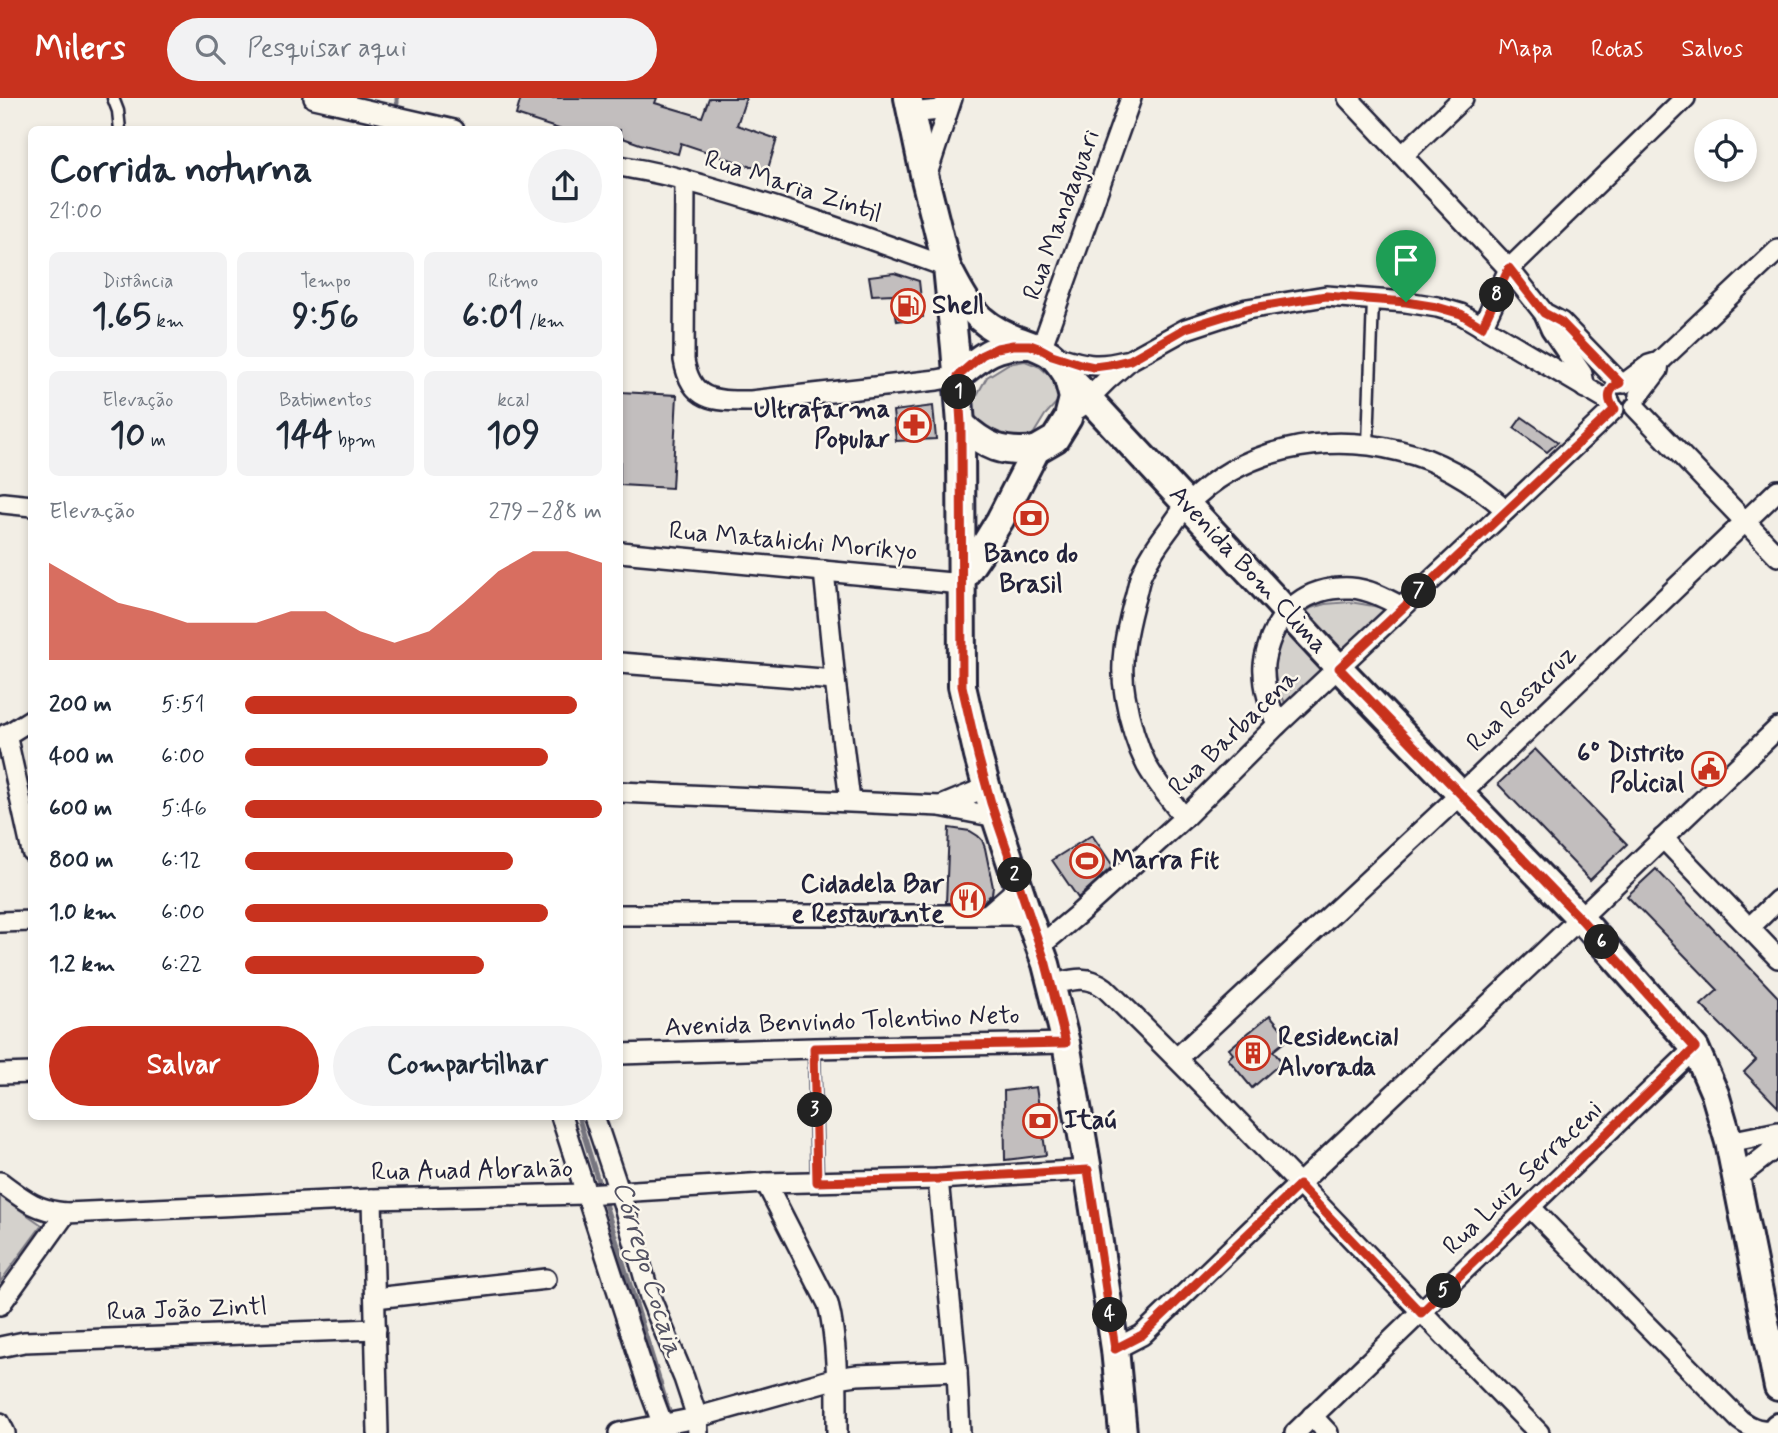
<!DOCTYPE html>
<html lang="pt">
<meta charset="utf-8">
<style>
:root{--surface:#fff;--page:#f2f2f3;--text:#1f2937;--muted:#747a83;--accent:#c8321e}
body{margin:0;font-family:Mynerve,sans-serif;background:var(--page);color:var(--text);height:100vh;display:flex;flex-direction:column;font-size:26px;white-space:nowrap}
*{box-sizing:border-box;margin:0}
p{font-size:23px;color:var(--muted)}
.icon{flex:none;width:38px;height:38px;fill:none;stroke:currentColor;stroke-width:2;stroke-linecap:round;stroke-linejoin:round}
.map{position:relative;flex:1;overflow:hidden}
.details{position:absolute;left:28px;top:28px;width:595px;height:994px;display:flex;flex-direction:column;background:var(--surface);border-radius:10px;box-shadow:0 4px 10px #0003}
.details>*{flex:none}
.fabs{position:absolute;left:1694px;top:21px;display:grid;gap:14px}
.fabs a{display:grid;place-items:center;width:63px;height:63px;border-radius:50%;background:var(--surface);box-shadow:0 4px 10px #0003;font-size:35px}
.pin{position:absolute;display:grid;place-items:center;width:60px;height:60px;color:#fff;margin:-72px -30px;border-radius:50% 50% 50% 0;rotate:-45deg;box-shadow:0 0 7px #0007}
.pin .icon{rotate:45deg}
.km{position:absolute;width:35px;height:35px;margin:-18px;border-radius:50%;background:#222;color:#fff;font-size:19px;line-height:35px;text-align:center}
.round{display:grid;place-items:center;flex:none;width:74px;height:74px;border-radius:37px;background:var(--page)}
.headline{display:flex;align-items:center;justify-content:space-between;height:119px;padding:0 21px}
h1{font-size:38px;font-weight:700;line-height:52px}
.metrics{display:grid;grid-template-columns:repeat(3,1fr);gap:10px;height:119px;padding:7px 21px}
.metrics div{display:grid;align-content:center;border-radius:10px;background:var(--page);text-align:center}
.metrics b{font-size:35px;font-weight:700}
.metrics small{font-size:19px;font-weight:400}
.metrics p{font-size:19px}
.chart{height:196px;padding:14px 21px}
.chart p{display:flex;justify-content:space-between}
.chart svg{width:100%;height:126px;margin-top:7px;fill:var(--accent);opacity:.7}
.button{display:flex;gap:14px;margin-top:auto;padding:14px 21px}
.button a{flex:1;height:80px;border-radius:42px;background:var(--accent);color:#fff;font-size:28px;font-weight:700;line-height:80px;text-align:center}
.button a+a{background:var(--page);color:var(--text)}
ul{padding:0 21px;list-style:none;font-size:23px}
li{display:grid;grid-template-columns:112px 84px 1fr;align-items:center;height:52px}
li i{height:18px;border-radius:9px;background:var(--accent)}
header{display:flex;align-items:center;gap:42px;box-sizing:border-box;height:98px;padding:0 35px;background:var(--accent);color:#fff}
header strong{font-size:33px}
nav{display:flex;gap:38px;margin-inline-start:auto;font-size:24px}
.search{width:490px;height:63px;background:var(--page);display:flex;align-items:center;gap:18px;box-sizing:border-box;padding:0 24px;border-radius:38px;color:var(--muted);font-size:26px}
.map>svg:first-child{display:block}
.green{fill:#d4d1cc;stroke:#7b7a84;stroke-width:2}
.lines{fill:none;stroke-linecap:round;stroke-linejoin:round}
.stream{stroke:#76747f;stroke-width:5}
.building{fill:#c2bebe;stroke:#22223b;stroke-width:2}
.service-casing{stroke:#22223b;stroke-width:15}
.minor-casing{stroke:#22223b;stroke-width:24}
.secondary-casing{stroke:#22223b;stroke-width:32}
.service{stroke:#fbf7ec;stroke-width:10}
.minor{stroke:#fbf7ec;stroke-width:19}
.secondary{stroke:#fbf7ec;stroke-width:26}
.route-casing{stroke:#fff;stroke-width:14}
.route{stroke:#c8321e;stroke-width:9}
.labels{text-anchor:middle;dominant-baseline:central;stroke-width:5;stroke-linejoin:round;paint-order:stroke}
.street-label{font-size:26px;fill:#22223b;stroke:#fbf7ec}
.poi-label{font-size:26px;font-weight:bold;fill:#22223b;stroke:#fbf7ec;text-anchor:start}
.water-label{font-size:28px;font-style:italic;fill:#535263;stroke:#fbf7ec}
</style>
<header>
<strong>Milers</strong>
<div class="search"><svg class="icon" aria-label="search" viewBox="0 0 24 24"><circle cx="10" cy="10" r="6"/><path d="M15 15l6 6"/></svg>Pesquisar aqui</div>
<nav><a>Mapa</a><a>Rotas</a><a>Salvos</a></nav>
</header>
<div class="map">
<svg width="1778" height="1335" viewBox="0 0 1778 1335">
<rect width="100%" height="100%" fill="#f2eee5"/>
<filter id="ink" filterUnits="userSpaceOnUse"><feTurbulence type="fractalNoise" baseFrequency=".0143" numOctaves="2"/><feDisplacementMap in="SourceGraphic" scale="14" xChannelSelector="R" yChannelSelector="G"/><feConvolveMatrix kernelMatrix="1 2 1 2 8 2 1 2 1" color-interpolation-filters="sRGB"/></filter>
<g filter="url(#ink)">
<!-- green -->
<g class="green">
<polygon points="1025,263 1040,269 1058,285 1058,303 1045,317 1034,335 1020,347 996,343 974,322 972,306 987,279 1008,266"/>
<polygon points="1350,504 1391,511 1286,607 1276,586 1274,565 1275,550 1286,531 1311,510 1325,506"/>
<polygon points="0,1098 42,1127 0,1184"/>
</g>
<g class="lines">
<!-- stream -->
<g class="stream">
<polyline points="397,0 397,5"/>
<polyline points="578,1018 671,1320"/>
</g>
</g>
<!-- building -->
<g class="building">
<polygon points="521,0 657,0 655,5 702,19 709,0 746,0 737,27 777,41 767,74 681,45 678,56 640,46 620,39 620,32 562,32 516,17"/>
<polygon points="894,175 919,183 923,219 897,223 893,196 872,197 869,178"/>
<polygon points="620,294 677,297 672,390 620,387"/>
<polygon points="933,308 936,341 896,343 893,313"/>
<polygon points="1522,319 1558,344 1547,354 1514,330"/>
<polygon points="1535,651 1627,746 1590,782 1498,686"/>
<polygon points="949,730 970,733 978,738 982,742 985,750 993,789 992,796 982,805 946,805"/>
<polygon points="1092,737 1113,768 1078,800 1052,762"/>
<polygon points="1656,771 1778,899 1778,1009 1744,974 1756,962 1701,907 1718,892 1627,798"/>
<polygon points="1270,917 1289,940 1273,953 1282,964 1252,990 1228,961 1233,956 1229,951"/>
<polygon points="1036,989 1046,1057 1005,1062 1004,993"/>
</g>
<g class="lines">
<!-- service casing -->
<g class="service-casing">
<g id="service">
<polyline points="113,0 118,13 120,32"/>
<polyline points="1368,347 1373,202"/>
<polyline points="814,950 817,1084"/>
</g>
</g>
<!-- minor casing -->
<g class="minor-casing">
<g id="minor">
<polyline points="314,0 454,32"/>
<polyline points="1348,0 1509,171 1544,215 1551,231 1582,276 1585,290"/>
<polyline points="911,15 939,12 950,4"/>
<polyline points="1403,57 1463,0"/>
<path d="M 620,68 C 642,72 665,76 688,83 C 775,107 862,138 947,169"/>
<polyline points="926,79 952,0"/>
<path d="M 685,82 L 684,262 C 691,304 715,303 751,303 L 937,282 L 958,278"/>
<polyline points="1548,217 1561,224 1620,285"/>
<polyline points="1482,229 1509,171 1685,0"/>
<polyline points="1041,251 1131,0"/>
<path d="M 1052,257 C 1082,266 1094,271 1125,263"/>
<polyline points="1625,285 1649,267 1659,264 1778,152"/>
<polyline points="1639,297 1658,272 1659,264"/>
<polyline points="1635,309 1778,458"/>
<polyline points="1079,310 1107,282 1130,262 1186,231 1247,211 1326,198 1406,204 1437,209 1461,216 1610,304"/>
<polyline points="3,405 32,408"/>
<polyline points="620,454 962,486"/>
<polyline points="824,473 835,582 850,703"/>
<polyline points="620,565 835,582"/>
<path d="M 1277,627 C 1271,610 1264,592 1264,574 C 1263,567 1265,559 1267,552 C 1278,511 1309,488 1351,490 C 1369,491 1387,501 1402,509"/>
<polyline points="6,636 32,754"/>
<polyline points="0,641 32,621"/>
<polyline points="620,694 940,708 996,719"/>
<polyline points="941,708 987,689"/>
<path d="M 1184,720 C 1172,703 1157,686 1147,668 C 1136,646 1129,621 1125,597 C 1119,564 1126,534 1134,503 C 1137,494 1138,485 1141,477 C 1149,458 1160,443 1172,427 C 1177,420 1182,412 1188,406 C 1243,350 1325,334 1400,353 C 1439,362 1476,385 1506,412"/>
<polyline points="1663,740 1778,860"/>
<polyline points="620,817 1028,817"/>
<polyline points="987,817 1010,797 1018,786"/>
<polyline points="0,824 32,823"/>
<polyline points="1749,830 1778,802"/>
<polyline points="1039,849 1076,818 1184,720 1277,627 1614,311"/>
<path d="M 1051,887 C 1072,882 1085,876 1105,890 C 1253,1034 1394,1187 1539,1335"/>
<polyline points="620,956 814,950 1066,945"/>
<polyline points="1177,960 1462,695 1778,392"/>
<polyline points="0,976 32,975"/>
<polyline points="561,1018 648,1287 663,1327 663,1335"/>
<polyline points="594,1018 623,1105 650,1199 684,1280 697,1319 698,1335"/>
<polyline points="1729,1044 1778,1034"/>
<polyline points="1737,1080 1769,1055 1778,1043"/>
<polyline points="938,1081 957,1273 960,1335"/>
<path d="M 0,1084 C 23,1101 37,1113 66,1115 L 372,1101 L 585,1096 L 766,1085 L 938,1081 L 1088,1072"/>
<path d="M 766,1085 L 828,1206 C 838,1245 837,1294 837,1335"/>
<polyline points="372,1101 378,1335"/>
<path d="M 1530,1109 L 1740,1322 C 1753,1332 1762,1333 1778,1332"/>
<polyline points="375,1200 546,1181"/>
<polyline points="0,1207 66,1115"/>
<polyline points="0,1249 24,1244 376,1231"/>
<polyline points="1115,1251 1142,1237 1281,1103 1580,820 1778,630"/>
<polyline points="1312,1318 1328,1335"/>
<polyline points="0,1325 5,1335"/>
<polyline points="619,1335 691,1321 837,1280 857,1277 957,1273"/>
<polyline points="1295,1335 1695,950"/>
</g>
</g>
<!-- secondary casing -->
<g class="secondary-casing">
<g id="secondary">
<polyline points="908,0 925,81 947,169 955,250 961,326 962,588 978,658 991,705 1028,817 1046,866 1066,945 1088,1072 1115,1251 1123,1335"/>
<path d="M 947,169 C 965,203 973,223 1010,239 C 1023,245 1038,248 1050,256 C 1058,262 1062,269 1067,277 C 1074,285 1082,293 1089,301 L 1339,570 L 1580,820 L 1695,950 L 1715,996 L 1729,1044 L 1778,1289"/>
<path d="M 958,278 C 982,258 995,246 1028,247"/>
<path d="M 961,326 C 985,349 1003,356 1036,352"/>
<polyline points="962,481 981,453 1000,422 1036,352 1055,341 1068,320 1073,300 1067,277"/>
<polyline points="1778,1329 1778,1333"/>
</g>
</g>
<!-- service -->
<use href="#service" class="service"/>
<!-- minor -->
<use href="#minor" class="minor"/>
<!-- secondary -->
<use href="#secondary" class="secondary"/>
</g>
</g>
<g class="lines" filter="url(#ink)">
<!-- route casing -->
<g class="route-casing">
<path id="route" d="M 1509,170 L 1544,215 L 1561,224 L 1620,285 C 1608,290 1606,302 1615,311 L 1339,570 L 1580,820 L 1695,950 L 1421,1215 L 1299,1087 L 1142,1237 L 1115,1251 L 1088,1072 L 938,1081 L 817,1084 L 814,950 L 1066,945 L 1046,866 L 991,705 L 978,658 L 962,588 L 961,326 L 958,278 L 982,257 L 997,250 L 1013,247 L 1030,247 L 1041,251 L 1052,257 L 1080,266 L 1094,269 L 1109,267 L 1130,262 L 1186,230 L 1247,211 L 1326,198 L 1406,204 L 1437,209 L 1461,216 L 1482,229 Z"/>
</g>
<!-- route -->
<use href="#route" class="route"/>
</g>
<!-- icons -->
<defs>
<g id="fuel-ring" transform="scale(1.75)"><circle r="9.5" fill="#fbf7ec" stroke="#c8321e" stroke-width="1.5"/><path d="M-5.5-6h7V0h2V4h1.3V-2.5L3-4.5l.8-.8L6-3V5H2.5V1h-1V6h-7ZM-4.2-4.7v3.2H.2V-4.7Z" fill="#c8321e"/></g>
<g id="pharmacy-ring" transform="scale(1.75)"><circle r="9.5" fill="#fbf7ec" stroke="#c8321e" stroke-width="1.5"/><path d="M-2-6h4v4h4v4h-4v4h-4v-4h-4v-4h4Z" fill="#c8321e"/></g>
<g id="bank-ring" transform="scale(1.75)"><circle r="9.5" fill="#fbf7ec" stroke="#c8321e" stroke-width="1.5"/><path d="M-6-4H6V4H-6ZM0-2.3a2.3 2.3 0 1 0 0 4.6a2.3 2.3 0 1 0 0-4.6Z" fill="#c8321e"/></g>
<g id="civic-ring" transform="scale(1.75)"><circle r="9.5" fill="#fbf7ec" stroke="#c8321e" stroke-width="1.5"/><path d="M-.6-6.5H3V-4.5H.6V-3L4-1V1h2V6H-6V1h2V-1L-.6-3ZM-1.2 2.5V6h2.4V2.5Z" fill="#c8321e"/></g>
<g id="stadium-ring" transform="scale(1.75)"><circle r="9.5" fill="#fbf7ec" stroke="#c8321e" stroke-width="1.5"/><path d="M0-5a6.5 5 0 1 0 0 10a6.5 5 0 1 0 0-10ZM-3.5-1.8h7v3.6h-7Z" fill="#c8321e"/></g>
<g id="restaurant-ring" transform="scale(1.75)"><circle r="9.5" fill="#fbf7ec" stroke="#c8321e" stroke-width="1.5"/><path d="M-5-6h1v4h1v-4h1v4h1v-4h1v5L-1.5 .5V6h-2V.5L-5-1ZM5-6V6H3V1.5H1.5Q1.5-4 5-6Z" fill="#c8321e"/></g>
<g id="building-ring" transform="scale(1.75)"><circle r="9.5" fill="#fbf7ec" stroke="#c8321e" stroke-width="1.5"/><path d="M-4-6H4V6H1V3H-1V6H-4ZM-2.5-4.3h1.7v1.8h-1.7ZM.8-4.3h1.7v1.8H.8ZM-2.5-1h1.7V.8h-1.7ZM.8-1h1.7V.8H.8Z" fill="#c8321e"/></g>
</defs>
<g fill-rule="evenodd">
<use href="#fuel-ring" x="908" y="208"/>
<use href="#pharmacy-ring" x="914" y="327"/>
<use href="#bank-ring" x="1031" y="420"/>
<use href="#civic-ring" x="1709" y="671"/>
<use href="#stadium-ring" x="1087" y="763"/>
<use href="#restaurant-ring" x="968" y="802"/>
<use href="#building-ring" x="1253" y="955"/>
<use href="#bank-ring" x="1040" y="1023"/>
</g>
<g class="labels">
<!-- street labels -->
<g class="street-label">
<text transform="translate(793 89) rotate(18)">Rua Maria Zintil</text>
<text transform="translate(1062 117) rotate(-70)">Rua Mandaguari</text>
<text transform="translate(793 444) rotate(5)">Rua Matahichi Morikyo</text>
<text transform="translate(1248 472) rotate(47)">Avenida Bom Clima</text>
<text transform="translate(1522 601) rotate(-44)">Rua Rosacruz</text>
<text transform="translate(1234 635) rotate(-44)">Rua Barbacena</text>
<text transform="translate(842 924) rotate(-2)">Avenida Benvindo Tolentino Neto</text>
<text transform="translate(472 1073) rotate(-1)">Rua Auad Abrahão</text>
<text transform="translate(1523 1080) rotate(-44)">Rua Luiz Serraceni</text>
<text transform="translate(187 1212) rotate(-2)">Rua João Zintl</text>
</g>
<!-- poi labels -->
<g class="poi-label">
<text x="932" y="208">Shell</text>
<text x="890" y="312" text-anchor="end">Ultrafarma<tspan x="890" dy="30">Popular</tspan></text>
<text x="1031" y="457" text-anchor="middle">Banco do<tspan x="1031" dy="30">Brasil</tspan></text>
<text x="1684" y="656" text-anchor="end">6º Distrito<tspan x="1684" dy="30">Policial</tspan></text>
<text x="1112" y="763">Marra Fit</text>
<text x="944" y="787" text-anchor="end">Cidadela Bar<tspan x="944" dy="30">e Restaurante</tspan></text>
<text x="1278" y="940">Residencial<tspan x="1278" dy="30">Alvorada</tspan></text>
<text x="1064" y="1023">Itaú</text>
</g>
<!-- water labels -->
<g class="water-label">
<text transform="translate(647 1171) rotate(73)">Córrego Cocaia</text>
</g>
</g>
</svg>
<div class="fabs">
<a><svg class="icon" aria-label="locate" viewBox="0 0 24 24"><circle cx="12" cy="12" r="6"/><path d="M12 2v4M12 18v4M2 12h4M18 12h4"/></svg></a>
</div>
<div class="pin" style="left:1406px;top:204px;background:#1e9e55"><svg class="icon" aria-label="arrive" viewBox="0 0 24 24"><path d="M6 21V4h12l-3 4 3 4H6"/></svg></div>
<b class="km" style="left:959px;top:294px">1</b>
<b class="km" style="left:1015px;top:777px">2</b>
<b class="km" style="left:815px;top:1012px">3</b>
<b class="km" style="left:1110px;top:1217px">4</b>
<b class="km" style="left:1444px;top:1193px">5</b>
<b class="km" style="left:1602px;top:844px">6</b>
<b class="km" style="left:1419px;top:493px">7</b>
<b class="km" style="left:1497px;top:197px">8</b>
<section class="details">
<div class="headline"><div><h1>Corrida noturna</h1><p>21:00</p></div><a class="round"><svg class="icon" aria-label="share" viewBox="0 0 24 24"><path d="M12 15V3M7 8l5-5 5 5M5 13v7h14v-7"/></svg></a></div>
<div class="metrics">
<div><p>Distância</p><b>1.65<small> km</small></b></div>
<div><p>Tempo</p><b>9:56</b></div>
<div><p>Ritmo</p><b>6:01<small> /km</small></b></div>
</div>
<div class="metrics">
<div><p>Elevação</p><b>10<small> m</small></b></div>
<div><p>Batimentos</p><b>144<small> bpm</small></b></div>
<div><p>kcal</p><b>109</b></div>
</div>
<div class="chart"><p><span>Elevação</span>279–288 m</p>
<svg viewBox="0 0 160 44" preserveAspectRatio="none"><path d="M0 44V10L10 17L20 24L30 27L40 31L50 31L60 31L70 27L80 27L90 34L100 38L110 34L120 24L130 13L140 6L150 6L160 10V44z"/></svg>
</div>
<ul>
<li><b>200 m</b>5:51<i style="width:93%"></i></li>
<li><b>400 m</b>6:00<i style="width:85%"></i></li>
<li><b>600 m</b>5:46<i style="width:100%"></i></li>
<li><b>800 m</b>6:12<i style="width:75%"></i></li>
<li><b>1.0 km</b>6:00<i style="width:85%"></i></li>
<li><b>1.2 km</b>6:22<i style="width:67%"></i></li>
</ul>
<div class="button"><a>Salvar</a><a>Compartilhar</a></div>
</section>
</div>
